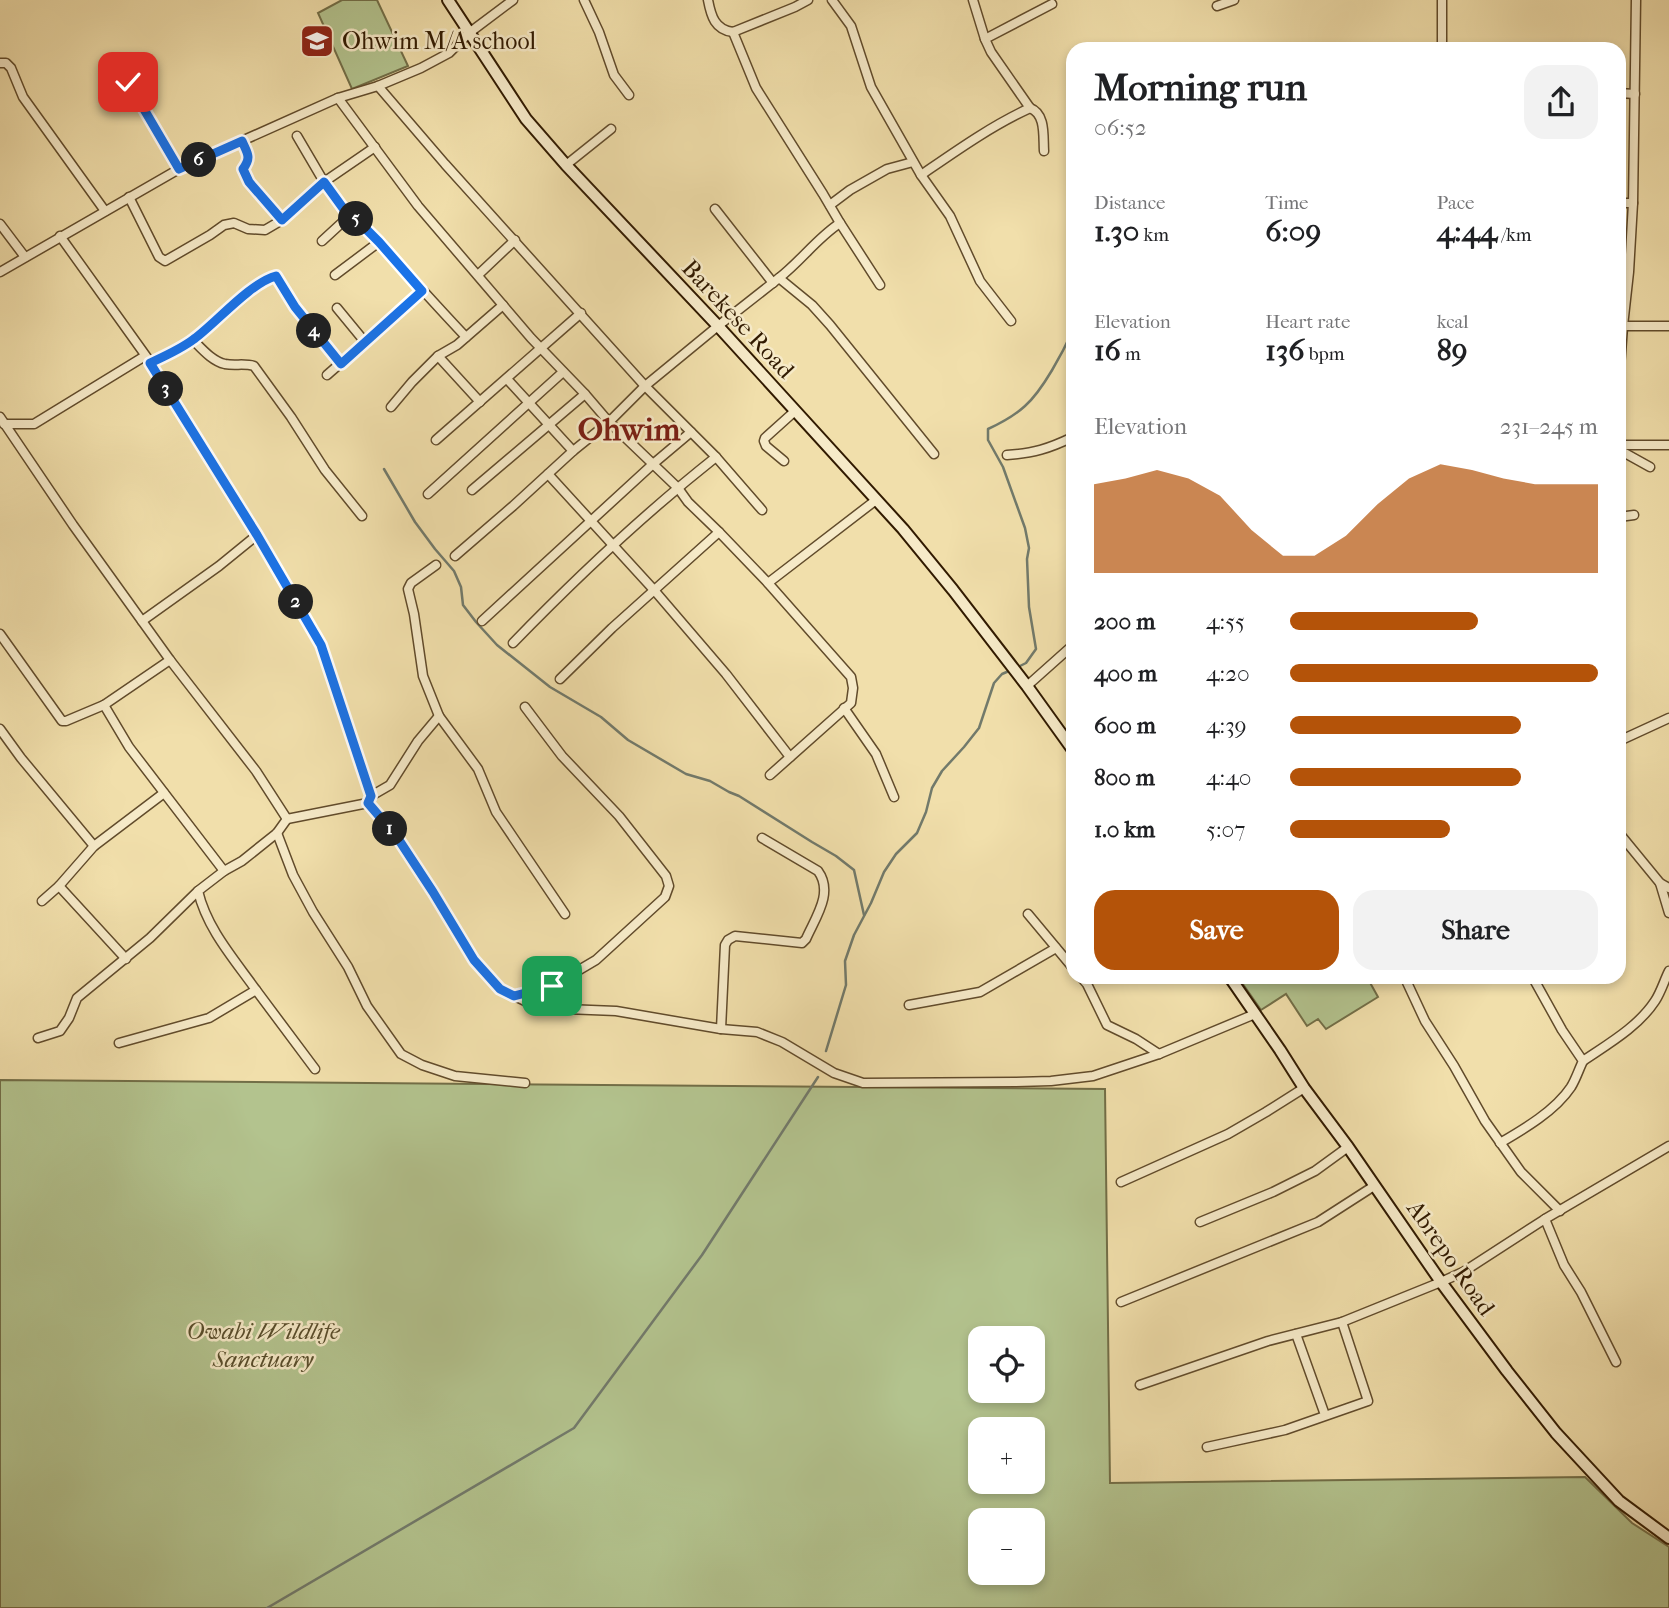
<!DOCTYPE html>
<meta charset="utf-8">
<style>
:root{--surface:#fff;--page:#f2f2f2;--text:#202124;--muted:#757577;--accent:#b45309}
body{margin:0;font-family:"IM FELL French Canon",serif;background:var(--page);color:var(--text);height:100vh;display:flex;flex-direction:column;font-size:26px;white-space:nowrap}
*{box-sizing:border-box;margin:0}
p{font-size:23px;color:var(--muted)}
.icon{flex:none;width:38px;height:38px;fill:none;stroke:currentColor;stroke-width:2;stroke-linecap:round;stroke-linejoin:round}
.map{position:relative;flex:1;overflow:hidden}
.panel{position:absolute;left:1066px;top:42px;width:560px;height:942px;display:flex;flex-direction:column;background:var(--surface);border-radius:21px;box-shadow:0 4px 10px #0003}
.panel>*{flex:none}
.fabs{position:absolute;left:968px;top:1326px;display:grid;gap:14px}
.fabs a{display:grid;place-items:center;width:77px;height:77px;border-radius:14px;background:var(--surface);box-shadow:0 4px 10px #0003;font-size:35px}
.pin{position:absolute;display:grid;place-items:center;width:60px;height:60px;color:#fff;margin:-30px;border-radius:14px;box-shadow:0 4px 10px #0006}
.km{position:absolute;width:35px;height:35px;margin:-18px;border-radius:50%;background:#222;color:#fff;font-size:19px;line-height:35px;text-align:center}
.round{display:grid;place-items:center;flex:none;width:74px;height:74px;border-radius:21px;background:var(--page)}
.head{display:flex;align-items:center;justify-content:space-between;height:119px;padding:0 28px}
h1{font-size:38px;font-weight:800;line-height:52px}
.metrics{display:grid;grid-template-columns:repeat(3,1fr);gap:10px;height:119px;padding:7px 28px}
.metrics div{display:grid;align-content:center}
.metrics b{font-size:30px;font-weight:800}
.metrics small{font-size:19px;font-weight:400}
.metrics p{font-size:19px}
.chart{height:196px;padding:14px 28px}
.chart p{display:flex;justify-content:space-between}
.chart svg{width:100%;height:126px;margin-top:7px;fill:var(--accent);opacity:.7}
.button{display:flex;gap:14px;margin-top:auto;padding:14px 28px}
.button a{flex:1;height:80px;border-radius:21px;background:var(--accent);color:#fff;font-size:28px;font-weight:800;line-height:80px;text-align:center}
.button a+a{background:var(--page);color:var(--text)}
ul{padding:0 28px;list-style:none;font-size:23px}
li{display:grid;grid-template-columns:112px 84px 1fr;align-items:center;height:52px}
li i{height:18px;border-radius:9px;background:var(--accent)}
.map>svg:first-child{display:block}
.green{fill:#b3c38e;stroke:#726e47;stroke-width:2;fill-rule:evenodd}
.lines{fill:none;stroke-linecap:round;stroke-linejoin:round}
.stream{stroke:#727a6b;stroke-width:2.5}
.street-casing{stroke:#614b2b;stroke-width:11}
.secondary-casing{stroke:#311a00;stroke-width:14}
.street{stroke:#f6eac8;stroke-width:8}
.secondary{stroke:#f6eac8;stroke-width:10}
.route-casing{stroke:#fff;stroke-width:14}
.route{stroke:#1a73e8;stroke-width:9}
.labels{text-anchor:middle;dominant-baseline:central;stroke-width:5;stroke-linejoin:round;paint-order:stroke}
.poi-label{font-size:24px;fill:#311a00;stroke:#f6eac8;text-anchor:start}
.street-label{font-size:24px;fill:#311a00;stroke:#f6eac8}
.park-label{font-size:24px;font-style:italic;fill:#584d2b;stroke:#f6eac8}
.district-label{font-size:32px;font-weight:bold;fill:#7a1f14;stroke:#f6eac8}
</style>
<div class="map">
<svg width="1669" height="1608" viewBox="0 0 1669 1608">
<rect width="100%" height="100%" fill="#f1dfab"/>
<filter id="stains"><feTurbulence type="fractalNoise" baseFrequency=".00286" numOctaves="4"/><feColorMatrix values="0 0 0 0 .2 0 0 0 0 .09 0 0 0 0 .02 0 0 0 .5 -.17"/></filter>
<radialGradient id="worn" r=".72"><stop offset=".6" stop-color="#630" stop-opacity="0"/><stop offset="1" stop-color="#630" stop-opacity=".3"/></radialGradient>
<!-- green -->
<g class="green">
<polygon points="342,0 377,0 408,66 352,89 318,13"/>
<polygon points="1238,977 1368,977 1368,979 1378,997 1326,1029 1318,1019 1307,1026 1286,994 1261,1010"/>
<path d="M 0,1080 L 1105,1089 L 1110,1483 L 1585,1477 L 1632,1523 L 1669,1547 L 1669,1608 L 0,1608 ZM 980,1339 L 1032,1339 L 1032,1391 L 980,1391 ZM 980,1430 L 1032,1430 L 1032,1482 L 980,1482 ZM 980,1521 L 1032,1521 L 1032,1573 L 980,1573 Z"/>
</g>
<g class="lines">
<!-- stream -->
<g class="stream">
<polyline points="384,469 415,522 435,549 454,571 461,587 463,605 476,622 497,645 550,687 601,717 628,740 686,774 710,781 729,792 739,796 812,842 836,856 854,870 864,915"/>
<path d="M 1018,667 L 1026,663 L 1036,649 L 1029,607 L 1027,559 L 1029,548 L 1025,528 L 1003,467 L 988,440 L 988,429 C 1001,423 1014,416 1025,406 C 1043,390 1063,352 1073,330"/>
<polyline points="826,1051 846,985 845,961 854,935 871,903 884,872 896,854 917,833 926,812 932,788 942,771 964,747 979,728 994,683 1002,674 1009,671"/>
<polyline points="267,1608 574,1428 702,1255 818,1077"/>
</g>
<!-- street casing -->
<g class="street-casing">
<g id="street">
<polyline points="584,0 599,32 614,75 629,95"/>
<path d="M 708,0 C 711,16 715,30 733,32 L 795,7 L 808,0"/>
<polyline points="832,0 851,26 871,87 921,175 950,216 980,281 1011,321"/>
<path d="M 973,0 L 985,39 L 991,52 L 1030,108 C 1046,114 1043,136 1044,151"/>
<polyline points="1217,6 1234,0"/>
<polyline points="733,32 756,88 823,194 840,223 880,285"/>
<polyline points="985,39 1052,4"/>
<polyline points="1442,49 1442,0"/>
<polyline points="0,63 6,63 11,68 23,97 105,211"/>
<polyline points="128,82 179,169"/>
<polyline points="378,86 445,164 645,386 716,457 762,510"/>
<polyline points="1619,93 1635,94"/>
<polyline points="338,98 418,206 531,338 585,394 609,422 678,488 688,502 719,532 768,583 851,677 853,688 851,703 770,775"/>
<polyline points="297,136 324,182 348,215 347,218 322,241"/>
<path d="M 242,141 C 247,153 252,157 243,169 L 249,182 L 282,220"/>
<polyline points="566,165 611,129"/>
<path d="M 921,175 C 956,151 991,126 1030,108"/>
<polyline points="129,197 159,257 165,261 210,235 224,225 234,223 248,229 265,230 282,220 324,182 375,147"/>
<polyline points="1619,203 1633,203"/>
<polyline points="830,205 850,190 887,169 913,162"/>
<polyline points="715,209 773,283"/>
<path d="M 348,215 L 353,216 C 392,255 428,297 466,337"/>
<polyline points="0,224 25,257"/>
<polyline points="60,236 151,363 257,535 321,645 371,796"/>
<polyline points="0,272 179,169 338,98 378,86 421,68 449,53 469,33 513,0"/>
<polyline points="335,275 379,242"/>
<polyline points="478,275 515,240"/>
<path d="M 779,278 C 801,261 817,238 840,223"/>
<polyline points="337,308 365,342"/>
<polyline points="1619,326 1669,326"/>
<path d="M 193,340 C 202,349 212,361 225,364 C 235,366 244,363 254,366 L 291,417 L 325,470 L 362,516"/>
<polyline points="438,356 480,402"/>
<path d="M 151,363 C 165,356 181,349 194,339 C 216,323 251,283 276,276 L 295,307 L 340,364"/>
<polyline points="327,375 423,291"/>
<polyline points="507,379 573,451"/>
<polyline points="1619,381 1623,326 1629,272 1633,203 1636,0"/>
<polyline points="391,407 412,382 438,356 457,345 503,305"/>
<path d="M 0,417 L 73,525 L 170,660 L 256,771 L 287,819 L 277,833 L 242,861 L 224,871 L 198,891 C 207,929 234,959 256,990 L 209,1018 L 119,1043"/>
<polyline points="4,424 34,424 145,356"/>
<polyline points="436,440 581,313"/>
<polyline points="1619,445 1669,445"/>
<polyline points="1619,447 1623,452 1650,467"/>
<path d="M 1007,455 C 1034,453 1048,449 1073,437"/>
<polyline points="784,461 766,446 764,441 765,438 795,411"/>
<polyline points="548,474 654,590 726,674 790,757"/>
<polyline points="472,490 585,394"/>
<polyline points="428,494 563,372"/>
<polyline points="1619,517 1634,515"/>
<polyline points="455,556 513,506 573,451 609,422 645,386 718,326 779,278 812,305 830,325 934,454"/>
<polyline points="436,565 411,583 408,589 414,614 423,676 439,716"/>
<polyline points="768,583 876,500"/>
<polyline points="142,621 219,566 257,535"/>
<polyline points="482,621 653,464 691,432"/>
<polyline points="0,634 62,721 66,721 104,705 170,660"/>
<path d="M 513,643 C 577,577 644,514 716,457"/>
<polyline points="560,679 612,628 719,532"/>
<polyline points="1027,686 1073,645"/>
<polyline points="104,705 129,747 224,871"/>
<polyline points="844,708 876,754 894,797"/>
<polyline points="0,729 21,758 94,846"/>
<polyline points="1619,741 1669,718"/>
<polyline points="368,803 397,837 433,892 473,960 500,989 527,1002 566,1009 616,1011 721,1029 757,1032 782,1042 834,1073 863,1083 1015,1082 1051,1081 1093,1076 1159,1054 1255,1014"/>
<polyline points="287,819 368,803 371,796 390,785 418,741 439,716 478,769 496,812 565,914"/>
<polyline points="277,833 293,875 313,912 348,967 367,1006 401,1054 422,1065 455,1076 525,1083"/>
<polyline points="1619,833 1660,883 1669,888"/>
<polyline points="1660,883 1669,913"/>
<polyline points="59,886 126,959"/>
<polyline points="42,901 59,886 94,846 164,793"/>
<polyline points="1028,914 1073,968"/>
<polyline points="1080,976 1087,984 1107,1025 1136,1039 1159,1054"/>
<polyline points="1404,976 1425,1021 1454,1066 1485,1121 1521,1172 1560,1211"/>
<polyline points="256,990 315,1069"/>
<polyline points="514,996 552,986 596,960 665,897 669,886 666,876 619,816 562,756 525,707"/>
<polyline points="909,1005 980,992 1056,948"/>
<path d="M 721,1029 L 725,945 L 728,940 L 735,936 L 802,943 L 806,939 C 815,918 834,893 818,871 L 762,838"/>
<polyline points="38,1038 60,1031 69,1018 77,998 150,938 198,891"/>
<path d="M 1583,1061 C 1608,1044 1638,1027 1655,1001 C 1661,992 1664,981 1669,971"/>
<path d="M 1500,1143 C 1524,1129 1555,1111 1571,1087 C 1576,1079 1579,1069 1583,1061 L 1562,1030 L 1532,976"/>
<polyline points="1121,1182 1228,1134 1266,1112 1304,1088"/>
<polyline points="1545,1219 1564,1265 1581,1292 1616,1362"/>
<polyline points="1200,1222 1273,1192 1315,1171 1348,1147"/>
<polyline points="1121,1302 1318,1222 1374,1186"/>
<polyline points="1296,1334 1325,1415"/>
<polyline points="1140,1385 1268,1341 1342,1322 1441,1282 1463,1272 1545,1219 1669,1146"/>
<polyline points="1207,1447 1285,1430 1368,1401 1342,1322"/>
</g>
</g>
<!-- secondary casing -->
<g class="secondary-casing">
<g id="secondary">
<polyline points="448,0 526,119 566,165 718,326 903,529 953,590 1027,686 1073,750"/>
<polyline points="1229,976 1280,1050 1304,1088 1348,1147 1441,1282 1507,1371 1556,1433 1619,1501 1669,1538"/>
</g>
</g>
<!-- street -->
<use href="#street" class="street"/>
<!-- secondary -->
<use href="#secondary" class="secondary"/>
</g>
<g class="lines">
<!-- route casing -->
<g class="route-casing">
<path id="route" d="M 128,82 L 179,169 L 242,141 C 247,153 252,157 243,169 L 249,182 L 282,220 L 324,182 L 348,215 L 353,216 L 379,242 L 422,291 L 341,364 L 295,307 L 276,276 C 250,283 216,323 194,339 C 181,349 165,356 150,363 L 257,535 L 321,645 L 371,796 L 368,803 L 397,837 L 433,892 L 474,960 L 500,989 L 514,996 L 552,986"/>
</g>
<!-- route -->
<use href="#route" class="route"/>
</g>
<!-- icons -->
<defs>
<g id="school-square" transform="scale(1.75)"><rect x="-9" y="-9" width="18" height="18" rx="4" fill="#8f2418" stroke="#f6eac8"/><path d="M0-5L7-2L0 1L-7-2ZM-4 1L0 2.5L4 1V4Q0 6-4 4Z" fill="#fff"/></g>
</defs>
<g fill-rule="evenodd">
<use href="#school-square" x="317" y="41"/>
</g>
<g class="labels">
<!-- poi labels -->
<g class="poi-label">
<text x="342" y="41">Ohwim M/A school</text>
</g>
<!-- street labels -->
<g class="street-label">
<text transform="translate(738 319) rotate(47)">Barekese Road</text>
<text transform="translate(1451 1258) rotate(55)">Abrepo Road</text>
</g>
<!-- park labels -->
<g class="park-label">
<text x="263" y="1331">Owabi Wildlife<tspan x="263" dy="28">Sanctuary</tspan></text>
</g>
<!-- district labels -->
<g class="district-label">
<text x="629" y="429">Ohwim</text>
</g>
</g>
<rect width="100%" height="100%" filter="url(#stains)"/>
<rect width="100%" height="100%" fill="url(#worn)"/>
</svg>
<div class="fabs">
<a><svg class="icon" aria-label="locate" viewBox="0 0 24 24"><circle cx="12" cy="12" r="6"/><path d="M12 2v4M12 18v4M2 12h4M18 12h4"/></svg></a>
<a>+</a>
<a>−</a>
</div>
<div class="pin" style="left:552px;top:986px;background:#1e9e55"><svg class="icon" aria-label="arrive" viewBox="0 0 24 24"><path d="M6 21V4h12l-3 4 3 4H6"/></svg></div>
<div class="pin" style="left:128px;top:82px;background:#d93025"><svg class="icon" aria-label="check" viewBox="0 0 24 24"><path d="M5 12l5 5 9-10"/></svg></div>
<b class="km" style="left:390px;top:829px">1</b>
<b class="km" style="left:296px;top:602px">2</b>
<b class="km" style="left:166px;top:389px">3</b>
<b class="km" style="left:314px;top:331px">4</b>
<b class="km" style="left:356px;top:219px">5</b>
<b class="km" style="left:199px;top:160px">6</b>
<section class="panel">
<div class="head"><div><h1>Morning run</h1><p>06:52</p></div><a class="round"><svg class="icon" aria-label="share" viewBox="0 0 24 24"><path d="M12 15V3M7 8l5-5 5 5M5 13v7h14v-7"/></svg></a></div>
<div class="metrics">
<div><p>Distance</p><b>1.30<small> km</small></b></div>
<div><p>Time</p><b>6:09</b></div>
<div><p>Pace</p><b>4:44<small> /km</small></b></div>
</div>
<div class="metrics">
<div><p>Elevation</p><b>16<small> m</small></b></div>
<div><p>Heart rate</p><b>136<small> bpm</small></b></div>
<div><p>kcal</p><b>89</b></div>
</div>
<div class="chart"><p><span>Elevation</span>231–245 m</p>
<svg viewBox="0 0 160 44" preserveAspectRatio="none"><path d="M0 44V13L10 11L20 8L30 11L40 17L50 29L60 38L70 38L80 31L90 20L100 11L110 6L120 8L130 11L140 13L150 13L160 13V44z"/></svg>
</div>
<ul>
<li><b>200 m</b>4:55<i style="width:61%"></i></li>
<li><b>400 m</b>4:20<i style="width:100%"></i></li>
<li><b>600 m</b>4:39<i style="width:75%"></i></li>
<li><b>800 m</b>4:40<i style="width:75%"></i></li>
<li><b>1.0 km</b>5:07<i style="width:52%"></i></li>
</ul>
<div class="button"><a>Save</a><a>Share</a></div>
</section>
</div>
